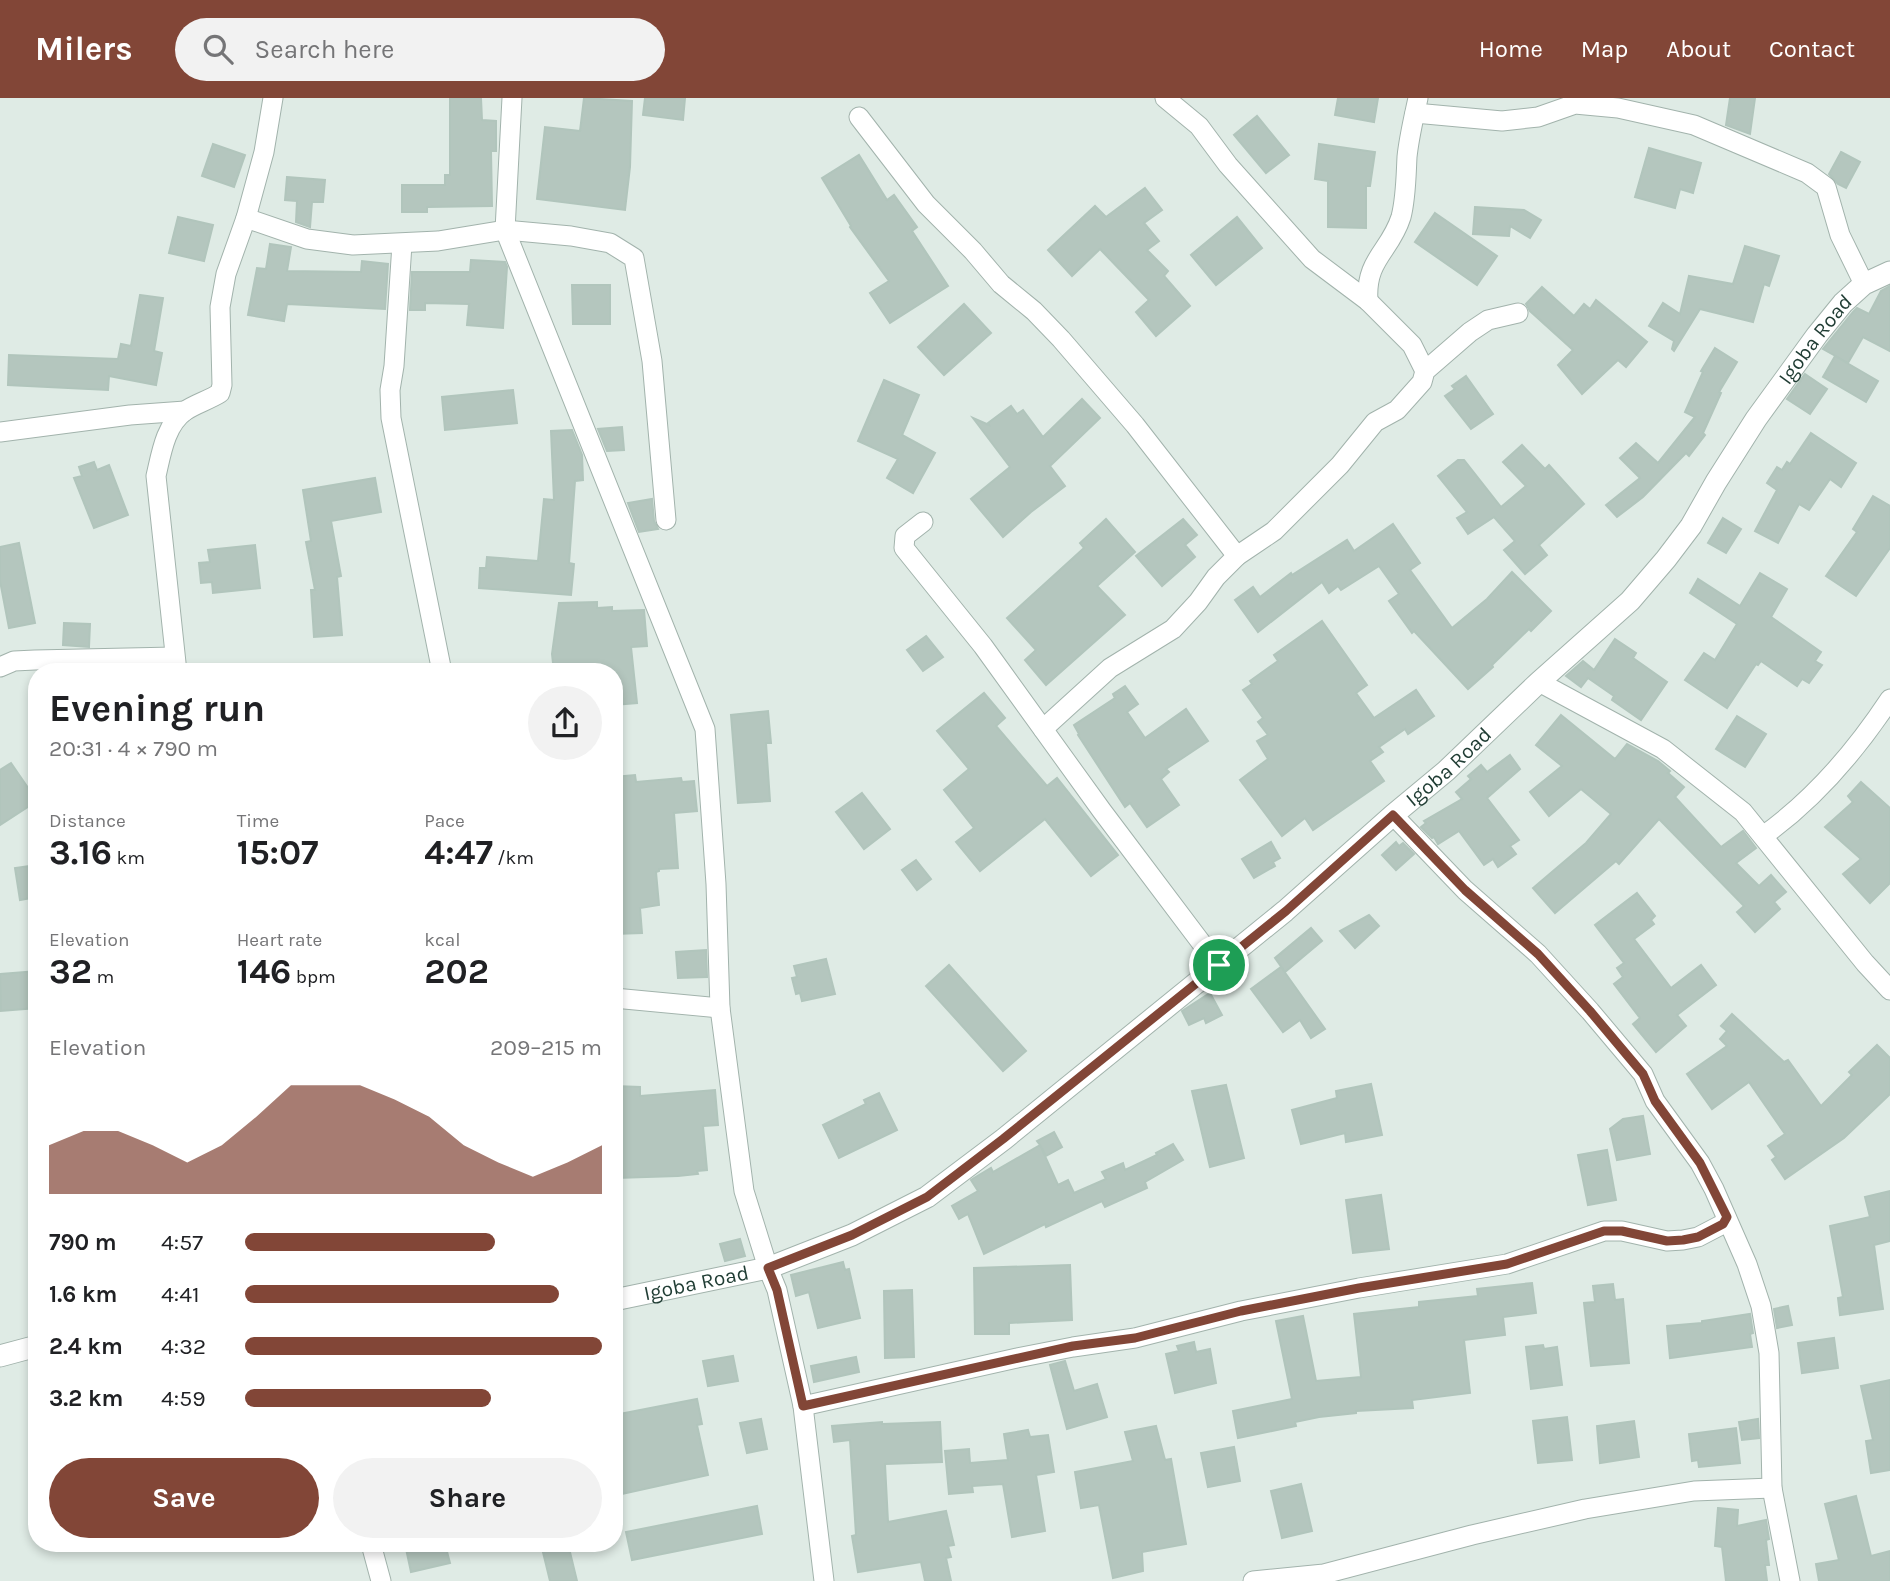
<!DOCTYPE html>
<meta charset="utf-8">
<style>
:root{--surface:#fff;--page:#f2f2f2;--text:#202124;--muted:#757577;--accent:#824637}
body{margin:0;font-family:Karla,sans-serif;background:var(--page);color:var(--text);height:100vh;display:flex;flex-direction:column;font-size:26px;white-space:nowrap}
*{box-sizing:border-box;margin:0}
p{font-size:23px;color:var(--muted)}
.icon{flex:none;width:38px;height:38px;fill:none;stroke:currentColor;stroke-width:2;stroke-linecap:round;stroke-linejoin:round}
.map{position:relative;flex:1;overflow:hidden}
.side{position:absolute;left:28px;top:565px;width:595px;height:889px;display:flex;flex-direction:column;background:var(--surface);border-radius:28px;box-shadow:0 4px 10px #0003}
.side>*{flex:none}
.pin{position:absolute;display:grid;place-items:center;width:60px;height:60px;color:#fff;margin:-30px;border:4px solid #fff;border-radius:50%;box-shadow:0 2px 7px #0007}
.round{display:grid;place-items:center;flex:none;width:74px;height:74px;border-radius:37px;background:var(--page)}
.headline{display:flex;align-items:center;justify-content:space-between;height:119px;padding:0 21px}
h1{font-size:38px;font-weight:700;line-height:52px}
.figures{display:grid;grid-template-columns:repeat(3,1fr);gap:10px;height:119px;padding:7px 21px}
.figures div{display:grid;align-content:center}
.figures b{font-size:35px;font-weight:700}
.figures small{font-size:19px;font-weight:400}
.figures p{font-size:19px}
.chart{height:196px;padding:14px 21px}
.chart p{display:flex;justify-content:space-between}
.chart svg{width:100%;height:126px;margin-top:7px;fill:var(--accent);opacity:.7}
.button{display:flex;gap:14px;margin-top:auto;padding:14px 21px}
.button a{flex:1;height:80px;border-radius:42px;background:var(--accent);color:#fff;font-size:28px;font-weight:700;line-height:80px;text-align:center}
.button a+a{background:var(--page);color:var(--text)}
ul{padding:0 21px;list-style:none;font-size:23px}
li{display:grid;grid-template-columns:112px 84px 1fr;align-items:center;height:52px}
li i{height:18px;border-radius:9px;background:var(--accent)}
header{display:flex;align-items:center;gap:42px;box-sizing:border-box;height:98px;padding:0 35px;background:var(--accent);color:#fff}
header strong{font-size:33px}
nav{display:flex;gap:38px;margin-inline-start:auto;font-size:24px}
.search{width:490px;height:63px;background:var(--page);display:flex;align-items:center;gap:18px;box-sizing:border-box;padding:0 24px;border-radius:38px;color:var(--muted);font-size:26px}
.map>svg:first-child{display:block}
.building{fill:#b4c6be;stroke:#b1c5bc;stroke-width:2}
.lines{fill:none;stroke-linecap:round;stroke-linejoin:round}
.minor-casing{stroke:#a2b3ac;stroke-width:21}
.tertiary-casing{stroke:#a2b3ac;stroke-width:23}
.minor{stroke:#fff;stroke-width:19}
.tertiary{stroke:#fff;stroke-width:21}
.route-casing{stroke:#fff;stroke-width:14}
.route{stroke:#824637;stroke-width:9}
.labels{text-anchor:middle;dominant-baseline:central;stroke-width:5;stroke-linejoin:round;paint-order:stroke}
.street-label{font-size:21px;fill:#1f3c33;stroke:#f0f8f3}
</style>
<header>
<strong>Milers</strong>
<div class="search"><svg class="icon" aria-label="search" viewBox="0 0 24 24"><circle cx="10" cy="10" r="6"/><path d="M15 15l6 6"/></svg>Search here</div>
<nav><a>Home</a><a>Map</a><a>About</a><a>Contact</a></nav>
</header>
<div class="map">
<svg width="1890" height="1483" viewBox="0 0 1890 1483">
<rect width="100%" height="100%" fill="#dfebe5"/>
<!-- building -->
<g class="building">
<polygon points="450,0 481,0 482,22 496,23 496,53 491,53 492,108 427,109 427,114 402,114 402,87 445,87 445,77 450,77"/>
<polygon points="584,0 632,3 630,69 625,112 537,101 545,29 580,33"/>
<polygon points="645,0 685,0 683,22 643,17"/>
<polygon points="1338,0 1378,0 1374,24 1335,17"/>
<polygon points="1730,0 1755,0 1750,36 1726,27"/>
<polygon points="1257,18 1289,57 1266,75 1234,37"/>
<polygon points="213,46 245,57 234,89 202,78"/>
<polygon points="1319,46 1375,54 1370,88 1366,88 1366,130 1328,129 1328,83 1315,81"/>
<polygon points="1649,50 1701,65 1693,95 1680,91 1675,110 1635,99"/>
<polygon points="1841,54 1860,64 1846,90 1838,86 1829,76"/>
<polygon points="859,57 887,102 894,97 917,129 912,133 948,188 890,225 870,195 889,183 850,129 851,128 822,80"/>
<polygon points="287,79 325,82 323,104 312,104 310,129 296,124 297,103 285,102"/>
<polygon points="1145,90 1162,112 1144,125 1159,143 1147,152 1168,173 1164,178 1190,208 1156,238 1136,214 1149,202 1100,151 1072,178 1048,152 1095,108 1106,119"/>
<polygon points="1475,109 1524,112 1541,122 1530,140 1510,128 1509,138 1473,136"/>
<polygon points="1435,115 1497,158 1477,187 1415,144"/>
<polygon points="178,119 213,127 204,163 169,155"/>
<polygon points="1237,119 1262,150 1216,187 1191,157"/>
<polygon points="270,146 291,149 287,173 361,174 362,163 388,166 385,211 287,206 284,223 248,217 257,170 266,171"/>
<polygon points="1745,148 1779,158 1769,188 1764,186 1753,224 1700,211 1674,253 1672,251 1674,243 1649,228 1663,205 1680,216 1689,178 1733,186"/>
<polygon points="471,162 505,164 507,169 503,230 467,227 469,206 425,205 425,212 410,212 412,174 470,174"/>
<polygon points="572,187 610,187 610,226 573,226"/>
<polygon points="1890,188 1890,253 1863,239 1848,265 1823,251 1853,214 1857,210 1869,216 1881,193"/>
<polygon points="1542,189 1574,218 1584,206 1590,211 1596,202 1647,244 1626,269 1618,262 1582,296 1558,267 1573,252 1530,213 1526,206"/>
<polygon points="140,197 163,200 154,253 162,255 156,287 109,278 108,292 8,287 9,257 118,261 121,246 131,248"/>
<polygon points="964,206 991,235 944,277 918,249"/>
<polygon points="1715,250 1737,264 1719,294 1721,295 1703,335 1705,337 1689,358 1686,355 1643,399 1617,419 1606,407 1640,380 1620,360 1636,345 1658,365 1695,319 1685,314 1703,274 1701,273"/>
<polygon points="1835,258 1878,283 1866,304 1823,279"/>
<polygon points="1805,276 1827,291 1810,316 1787,301"/>
<polygon points="1466,278 1493,316 1471,331 1445,298 1455,291 1452,288"/>
<polygon points="884,282 919,297 902,337 935,355 913,395 887,380 898,361 858,343"/>
<polygon points="513,292 517,325 445,332 442,299"/>
<polygon points="1082,301 1100,320 1050,368 1065,388 1031,414 1003,439 971,401 1010,369 973,320 989,327 988,325 1011,308 1017,316 1023,312 1043,339"/>
<polygon points="622,329 624,352 607,353 598,331"/>
<polygon points="572,332 582,357 583,382 575,383 569,465 574,466 571,497 479,490 480,470 486,470 487,459 538,463 544,401 554,402 551,333"/>
<polygon points="1811,335 1856,365 1841,389 1830,381 1809,412 1799,406 1778,445 1755,433 1777,392 1767,385 1777,369 1782,372 1787,364 1790,366"/>
<polygon points="1522,347 1545,371 1549,367 1584,406 1539,447 1547,457 1525,476 1504,452 1515,443 1494,419 1468,436 1457,420 1467,414 1438,378 1458,362 1464,362 1501,409 1526,388 1503,364"/>
<polygon points="94,364 97,372 109,367 128,417 94,430 74,380 82,378 79,369"/>
<polygon points="375,380 381,414 331,423 341,478 337,479 342,537 314,539 311,492 315,492 306,444 311,443 303,392"/>
<polygon points="1873,398 1890,408 1890,450 1856,498 1826,478 1857,434 1853,431"/>
<polygon points="652,401 654,423 658,431 639,434 628,405"/>
<polygon points="1723,420 1741,431 1726,455 1708,445"/>
<polygon points="1106,421 1135,454 1097,488 1125,517 1046,587 1025,562 1036,552 1007,520 1084,450 1080,445"/>
<polygon points="1183,421 1197,437 1185,447 1195,459 1162,488 1136,458"/>
<polygon points="1393,426 1420,465 1410,472 1452,530 1487,501 1512,474 1551,513 1531,533 1529,531 1492,567 1493,569 1468,591 1414,533 1412,535 1389,503 1399,496 1379,468 1341,492 1338,488 1329,495 1322,484 1258,534 1235,502 1253,489 1260,499 1291,475 1292,477 1347,442 1354,453"/>
<polygon points="19,445 35,525 9,530 0,483 0,449"/>
<polygon points="255,447 260,490 213,495 212,484 201,485 199,465 210,464 208,452"/>
<polygon points="1760,475 1787,491 1771,519 1821,554 1815,563 1822,567 1809,585 1802,581 1797,588 1761,563 1758,567 1756,566 1727,610 1685,582 1704,555 1715,562 1737,526 1690,495 1698,481 1740,508"/>
<polygon points="597,504 597,510 612,509 612,513 644,512 647,548 631,549 637,605 614,607 614,574 554,574 552,556 559,505"/>
<polygon points="1322,523 1367,587 1356,595 1374,620 1416,592 1434,618 1408,636 1405,631 1379,649 1383,654 1370,663 1384,683 1313,732 1305,720 1282,738 1240,682 1268,661 1257,643 1268,637 1258,624 1263,620 1243,592 1252,586 1250,583 1278,563 1274,557"/>
<polygon points="64,525 90,526 89,549 63,547"/>
<polygon points="926,538 943,559 923,573 907,552"/>
<polygon points="1615,541 1636,555 1633,560 1667,584 1641,622 1612,602 1614,598 1588,580 1581,589 1566,578 1583,563 1594,572"/>
<polygon points="1125,588 1138,606 1127,614 1145,640 1186,611 1208,643 1166,671 1169,674 1161,681 1179,707 1147,729 1130,705 1125,709 1078,637 1079,636 1074,627 1115,600 1113,596"/>
<polygon points="984,595 1005,620 996,628 1047,688 1057,680 1118,757 1091,778 1045,721 980,773 956,744 974,730 944,692 969,671 937,633"/>
<polygon points="768,613 771,645 766,645 770,703 738,705 731,617"/>
<polygon points="1561,617 1615,661 1627,646 1658,663 1670,673 1668,675 1684,689 1675,699 1721,749 1743,733 1756,750 1736,765 1759,788 1771,777 1786,794 1774,804 1780,811 1755,834 1737,814 1744,808 1659,721 1619,766 1616,763 1555,815 1533,790 1586,745 1611,716 1581,691 1549,718 1530,694 1562,668 1536,647"/>
<polygon points="1737,618 1766,636 1745,669 1716,651"/>
<polygon points="1510,657 1520,671 1487,700 1519,742 1510,748 1516,756 1498,769 1493,761 1484,767 1459,733 1438,746 1434,739 1432,740 1421,729 1426,725 1424,723 1462,701 1456,694 1471,681 1468,678 1481,667 1487,674"/>
<polygon points="11,665 37,703 0,727 0,672"/>
<polygon points="635,677 636,684 681,680 682,684 694,683 697,713 674,715 678,770 659,771 659,773 656,774 659,807 640,810 642,835 614,836 614,679"/>
<polygon points="1861,684 1890,710 1890,785 1870,805 1843,776 1861,761 1825,729 1853,704 1848,698"/>
<polygon points="862,695 890,731 864,751 836,714"/>
<polygon points="1271,744 1280,760 1273,764 1275,768 1254,780 1242,761"/>
<polygon points="1396,744 1399,748 1403,745 1414,756 1396,772 1382,757"/>
<polygon points="916,762 931,781 917,792 902,772"/>
<polygon points="37,767 37,799 20,802 15,770"/>
<polygon points="1637,795 1655,818 1651,822 1654,826 1634,841 1671,890 1701,867 1716,887 1677,917 1686,928 1656,954 1633,926 1640,920 1614,886 1623,879 1617,870 1624,865 1595,827"/>
<polygon points="1369,817 1379,828 1355,850 1340,833"/>
<polygon points="1311,830 1322,843 1285,874 1275,860"/>
<polygon points="706,852 707,879 678,880 676,854"/>
<polygon points="826,861 835,896 802,903 800,895 796,896 792,880 797,879 794,868"/>
<polygon points="949,867 1026,953 1003,973 926,888"/>
<polygon points="1281,869 1325,931 1311,940 1300,922 1283,934 1251,891"/>
<polygon points="37,873 37,910 1,913 0,876"/>
<polygon points="1210,895 1222,917 1206,925 1204,920 1189,927 1182,913"/>
<polygon points="1732,916 1784,964 1788,962 1821,1008 1852,977 1849,974 1877,947 1890,960 1890,996 1844,1040 1785,1081 1772,1062 1776,1059 1768,1048 1785,1036 1749,984 1712,1011 1687,976 1727,948 1720,941 1727,933 1721,928"/>
<polygon points="1371,986 1382,1037 1346,1044 1345,1035 1301,1046 1292,1012 1337,1000 1336,993"/>
<polygon points="1226,987 1244,1060 1210,1069 1192,993"/>
<polygon points="614,988 640,989 640,998 715,992 718,1027 703,1028 707,1072 697,1073 698,1076 678,1078 616,1080"/>
<polygon points="879,995 897,1032 839,1060 823,1027 866,1006 864,1002"/>
<polygon points="1643,1018 1650,1056 1617,1062 1610,1031 1623,1021"/>
<polygon points="1054,1034 1062,1049 1046,1058 1040,1047 1058,1087 1068,1082 1074,1095 1106,1081 1102,1074 1123,1065 1125,1072 1157,1057 1156,1055 1173,1046 1183,1062 1145,1084 1147,1090 1105,1109 1102,1103 1046,1129 1045,1126 984,1156 968,1116 959,1121 952,1108 978,1093 971,1082 974,1080 991,1070 993,1074 1040,1047 1037,1043"/>
<polygon points="1607,1052 1616,1102 1588,1107 1578,1057"/>
<polygon points="1890,1093 1890,1143 1874,1147 1883,1211 1840,1217 1838,1200 1843,1199 1830,1128 1870,1119 1865,1099"/>
<polygon points="1381,1097 1389,1151 1353,1155 1346,1102"/>
<polygon points="740,1141 745,1158 725,1163 720,1146"/>
<polygon points="843,1164 845,1172 849,1171 860,1220 818,1230 809,1194 796,1198 791,1177"/>
<polygon points="1070,1167 1072,1222 1009,1225 1009,1236 975,1236 974,1170"/>
<polygon points="1532,1185 1536,1215 1503,1219 1505,1237 1464,1242 1470,1295 1412,1302 1413,1310 1356,1313 1356,1315 1319,1319 1295,1324 1296,1328 1238,1340 1233,1313 1292,1301 1276,1223 1303,1218 1316,1283 1361,1279 1354,1216 1419,1209 1419,1204 1478,1198 1477,1191"/>
<polygon points="1613,1186 1615,1202 1623,1201 1629,1265 1591,1268 1584,1205 1595,1204 1593,1188"/>
<polygon points="912,1192 914,1259 885,1260 884,1193"/>
<polygon points="1788,1208 1792,1227 1777,1230 1774,1211"/>
<polygon points="1750,1216 1753,1235 1750,1236 1752,1249 1670,1260 1667,1228 1702,1225 1702,1223"/>
<polygon points="1834,1240 1838,1270 1802,1275 1798,1245"/>
<polygon points="1194,1244 1196,1254 1210,1251 1216,1285 1175,1295 1166,1256 1179,1253 1177,1248"/>
<polygon points="1543,1247 1544,1251 1557,1249 1562,1287 1531,1291 1526,1249"/>
<polygon points="733,1258 738,1283 708,1288 703,1263"/>
<polygon points="856,1259 859,1274 814,1284 811,1268"/>
<polygon points="1065,1263 1074,1293 1097,1286 1107,1319 1067,1331 1050,1267"/>
<polygon points="1890,1282 1890,1372 1871,1375 1866,1343 1873,1342 1861,1288"/>
<polygon points="697,1301 702,1326 697,1327 708,1377 617,1397 614,1388 614,1317"/>
<polygon points="1567,1319 1572,1362 1538,1365 1533,1323"/>
<polygon points="761,1321 767,1351 747,1355 740,1325"/>
<polygon points="1758,1321 1759,1340 1742,1342 1739,1324"/>
<polygon points="1634,1323 1639,1359 1600,1365 1597,1328"/>
<polygon points="882,1324 882,1326 940,1324 942,1364 885,1366 888,1424 946,1413 954,1447 948,1448 951,1459 946,1460 951,1483 925,1483 921,1464 858,1474 852,1438 856,1437 850,1342 834,1344 832,1328"/>
<polygon points="1156,1328 1165,1362 1171,1361 1186,1446 1142,1454 1143,1473 1113,1480 1099,1407 1081,1410 1075,1374 1133,1363 1125,1334"/>
<polygon points="1736,1330 1740,1365 1699,1369 1698,1362 1692,1363 1689,1336"/>
<polygon points="1028,1332 1030,1339 1048,1337 1054,1374 1036,1377 1045,1433 1012,1439 1003,1386 972,1388 973,1394 949,1396 945,1353 969,1351 970,1365 1008,1362 1004,1336"/>
<polygon points="1234,1349 1240,1383 1208,1389 1201,1355"/>
<polygon points="1301,1386 1312,1433 1282,1440 1271,1393"/>
<polygon points="1856,1398 1871,1458 1890,1453 1890,1483 1819,1483 1816,1466 1839,1462 1825,1406"/>
<polygon points="757,1408 762,1436 632,1462 626,1434"/>
<polygon points="1718,1410 1738,1412 1737,1428 1766,1422 1769,1441 1766,1442 1769,1467 1765,1467 1767,1483 1726,1483 1722,1449 1715,1448"/>
<polygon points="405,1446 445,1446 450,1465 411,1474"/>
<polygon points="541,1446 568,1446 577,1483 550,1483"/>
</g>
<g class="lines">
<!-- minor casing -->
<g class="minor-casing">
<g id="minor">
<polyline points="512,0 505,132 705,631 716,786 720,910 744,1093 768,1170 777,1192 803,1308 824,1483"/>
<polyline points="1165,0 1199,28 1228,67 1312,161 1368,203 1412,247 1425,273"/>
<polyline points="1415,15 1502,23 1538,19 1575,6 1618,10 1694,27 1807,75 1826,89 1840,137 1864,186"/>
<polyline points="859,19 926,106 973,153 1001,186 1034,213 1061,241 1135,327 1237,458"/>
<polyline points="246,120 307,141 353,147 438,143 505,132 571,138 610,145 634,160 652,263 666,422"/>
<polyline points="402,146 394,268 390,292 391,320 442,574"/>
<path d="M 1368,203 C 1365,161 1390,154 1401,119 C 1406,100 1406,78 1407,59 C 1409,39 1414,19 1418,0"/>
<polyline points="0,334 130,317 185,313"/>
<polyline points="923,424 905,438 904,450 983,548 1102,713 1218,867"/>
<polyline points="0,569 14,563 35,562 174,559"/>
<path d="M 177,574 L 156,378 C 161,357 165,327 185,313 C 195,306 209,302 220,295 L 222,287 L 220,209 L 226,176 L 246,120 L 264,54 L 273,0"/>
<polyline points="1539,584 1663,651 1743,714 1865,865 1890,892"/>
<polyline points="1043,631 1110,570 1173,531 1198,504 1216,479 1237,458 1274,433 1340,367 1375,324 1397,312 1422,284 1425,273 1470,234 1488,222 1518,215"/>
<polyline points="1393,717 1465,792 1538,856 1590,913 1643,976 1655,1003 1700,1065 1714,1091 1747,1166 1761,1208 1769,1255 1772,1390 1790,1483"/>
<path d="M 1763,738 C 1815,701 1855,654 1890,601"/>
<polyline points="614,900 720,910"/>
<polyline points="803,1308 1017,1260 1073,1249 1135,1240 1241,1213 1359,1190 1507,1166 1604,1133 1622,1133 1667,1143 1683,1142 1698,1139 1723,1126 1726,1119"/>
<polyline points="371,1446 381,1483"/>
<polyline points="1253,1483 1324,1476 1472,1437 1585,1411 1694,1393 1772,1390"/>
</g>
</g>
<!-- tertiary casing -->
<g class="tertiary-casing">
<g id="tertiary">
<path id="s1" d="M 614,1202 L 768,1170 L 852,1137 L 927,1099 L 1004,1041 L 1285,813 L 1393,717 L 1446,673 L 1539,584 L 1630,503 L 1666,461 L 1691,428 L 1716,384 L 1756,321 L 1817,237 L 1843,205 L 1864,186 L 1890,174"/>
<polyline points="0,1258 37,1248"/>
</g>
</g>
<!-- minor -->
<use href="#minor" class="minor"/>
<!-- tertiary -->
<use href="#tertiary" class="tertiary"/>
</g>
<g class="lines">
<!-- route casing -->
<g class="route-casing">
<polygon id="route" points="1393,717 1465,792 1538,856 1590,913 1643,976 1655,1003 1700,1065 1727,1119 1723,1126 1698,1139 1683,1142 1667,1143 1622,1133 1604,1133 1507,1166 1359,1190 1241,1213 1135,1240 1073,1248 803,1308 777,1192 768,1170 852,1137 927,1099 1003,1041 1286,813"/>
</g>
<!-- route -->
<use href="#route" class="route"/>
</g>
<g class="labels">
<!-- street labels -->
<g class="street-label">
<text stroke="none"><textPath href="#s1" startOffset="1575">Igoba Road</textPath></text>
<text stroke="none"><textPath href="#s1" startOffset="1008">Igoba Road</textPath></text>
<text stroke="none"><textPath href="#s1" startOffset="84">Igoba Road</textPath></text>
</g>
</g>
</svg>
<div class="pin" style="left:1219px;top:867px;background:#1e9e55"><svg class="icon" aria-label="arrive" viewBox="0 0 24 24"><path d="M6 21V4h12l-3 4 3 4H6"/></svg></div>
<section class="side">
<div class="headline"><div><h1>Evening run</h1><p>20:31 · 4 × 790 m</p></div><a class="round"><svg class="icon" aria-label="share" viewBox="0 0 24 24"><path d="M12 15V3M7 8l5-5 5 5M5 13v7h14v-7"/></svg></a></div>
<div class="figures">
<div><p>Distance</p><b>3.16<small> km</small></b></div>
<div><p>Time</p><b>15:07</b></div>
<div><p>Pace</p><b>4:47<small> /km</small></b></div>
</div>
<div class="figures">
<div><p>Elevation</p><b>32<small> m</small></b></div>
<div><p>Heart rate</p><b>146<small> bpm</small></b></div>
<div><p>kcal</p><b>202</b></div>
</div>
<div class="chart"><p><span>Elevation</span>209–215 m</p>
<svg viewBox="0 0 160 44" preserveAspectRatio="none"><path d="M0 44V27L10 22L20 22L30 27L40 33L50 27L60 17L70 6L80 6L90 6L100 11L110 17L120 27L130 33L140 38L150 33L160 27V44z"/></svg>
</div>
<ul>
<li><b>790 m</b>4:57<i style="width:70%"></i></li>
<li><b>1.6 km</b>4:41<i style="width:88%"></i></li>
<li><b>2.4 km</b>4:32<i style="width:100%"></i></li>
<li><b>3.2 km</b>4:59<i style="width:69%"></i></li>
</ul>
<div class="button"><a>Save</a><a>Share</a></div>
</section>
</div>
